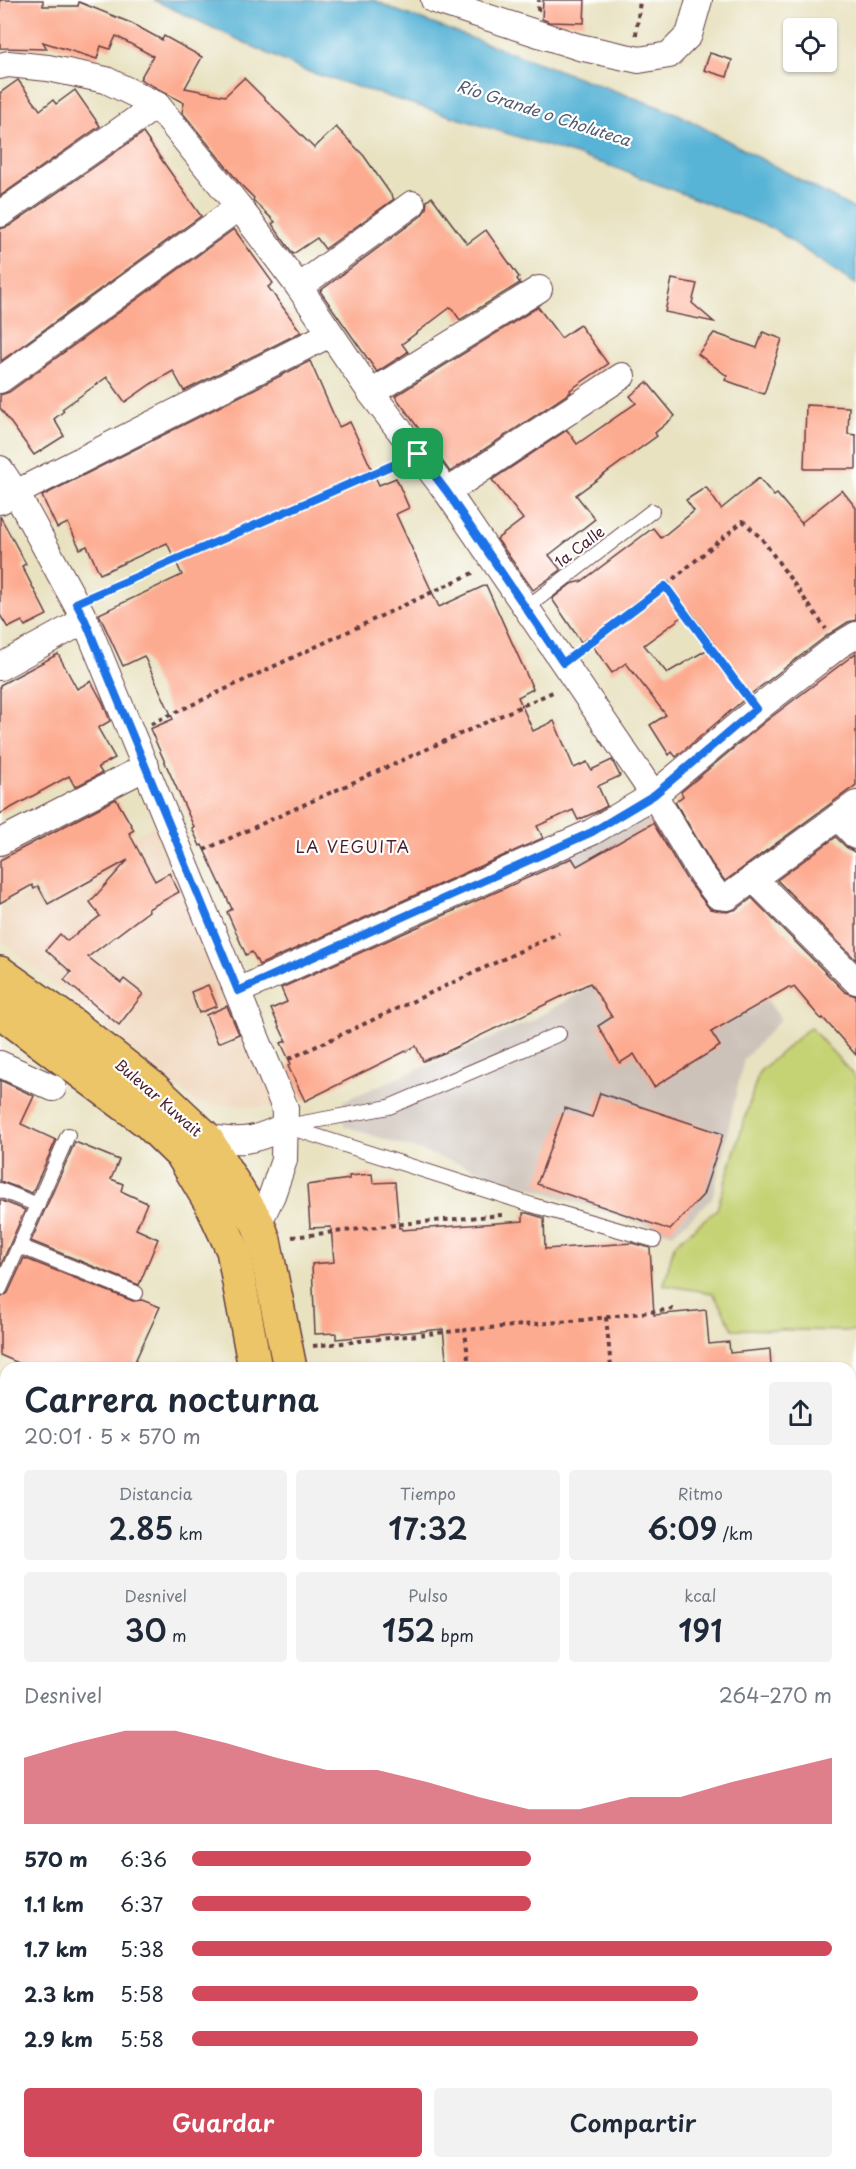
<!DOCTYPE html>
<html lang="es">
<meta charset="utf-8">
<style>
:root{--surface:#fff;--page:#f2f2f3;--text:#1f2937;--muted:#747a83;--accent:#d1495b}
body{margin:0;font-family:"Playpen Sans",sans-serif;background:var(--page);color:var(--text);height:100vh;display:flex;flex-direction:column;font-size:22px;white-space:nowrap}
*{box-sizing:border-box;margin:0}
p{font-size:20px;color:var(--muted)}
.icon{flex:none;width:33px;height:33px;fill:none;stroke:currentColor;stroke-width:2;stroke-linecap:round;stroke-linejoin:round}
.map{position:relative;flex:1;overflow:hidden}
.details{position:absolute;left:0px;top:1362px;width:856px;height:807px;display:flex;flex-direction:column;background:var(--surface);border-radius:18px 18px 0 0;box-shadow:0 2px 4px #0004}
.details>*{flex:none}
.controls{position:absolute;left:783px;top:18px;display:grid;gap:12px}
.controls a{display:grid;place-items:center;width:54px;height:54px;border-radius:6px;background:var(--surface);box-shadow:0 2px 4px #0004;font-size:30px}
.pin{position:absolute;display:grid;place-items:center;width:51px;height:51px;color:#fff;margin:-26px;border-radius:12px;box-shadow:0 3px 9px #0006}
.round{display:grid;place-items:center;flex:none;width:63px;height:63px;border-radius:6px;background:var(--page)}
.headline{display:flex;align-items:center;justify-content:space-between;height:102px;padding:0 24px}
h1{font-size:33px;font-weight:600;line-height:45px}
.metrics{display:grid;grid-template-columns:repeat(3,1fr);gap:9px;height:102px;padding:6px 24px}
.metrics div{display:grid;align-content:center;border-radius:6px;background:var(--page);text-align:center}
.metrics b{font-size:30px;font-weight:600}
.metrics small{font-size:16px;font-weight:400}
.metrics p{font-size:16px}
.chart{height:168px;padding:12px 24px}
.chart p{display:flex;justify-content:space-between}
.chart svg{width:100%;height:108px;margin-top:6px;fill:var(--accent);opacity:.7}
.cta{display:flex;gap:12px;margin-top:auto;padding:12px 24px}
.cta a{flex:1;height:69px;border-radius:6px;background:var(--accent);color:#fff;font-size:24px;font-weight:600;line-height:69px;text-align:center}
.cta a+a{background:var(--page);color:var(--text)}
ul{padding:0 24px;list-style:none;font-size:20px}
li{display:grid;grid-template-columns:96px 72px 1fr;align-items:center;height:45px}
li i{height:15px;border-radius:8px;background:var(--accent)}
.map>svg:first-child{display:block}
.built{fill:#efd6bc}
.industrial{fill:#cdc2b9}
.green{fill:#c6d375;stroke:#887950;stroke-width:1.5}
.water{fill:#58b4d6;stroke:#516a80;stroke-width:1.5}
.building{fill:#fdab90;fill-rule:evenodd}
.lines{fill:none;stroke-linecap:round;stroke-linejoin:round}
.service-casing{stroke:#623c42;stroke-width:16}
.minor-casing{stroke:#623c42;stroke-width:28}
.secondary-casing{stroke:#623c42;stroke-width:36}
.primary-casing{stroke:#623c42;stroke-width:36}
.path{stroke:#623c42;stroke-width:4;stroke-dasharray:4.5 4.5;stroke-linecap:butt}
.service{stroke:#fff;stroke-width:14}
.minor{stroke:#fff;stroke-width:26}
.secondary{stroke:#f7e8c3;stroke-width:33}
.primary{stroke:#ecc569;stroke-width:33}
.route-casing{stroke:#fff;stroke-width:12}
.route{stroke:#1a73e8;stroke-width:8}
.labels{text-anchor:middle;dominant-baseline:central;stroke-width:4.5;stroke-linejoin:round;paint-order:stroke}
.street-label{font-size:15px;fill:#4a1f2b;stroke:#fff}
.water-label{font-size:16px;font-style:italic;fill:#505b6f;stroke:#fff}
.neighbourhood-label{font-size:16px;letter-spacing:1.5px;fill:#4a1f2b;stroke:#fff}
</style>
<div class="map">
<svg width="856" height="2169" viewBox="0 0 856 2169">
<rect width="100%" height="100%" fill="#fff"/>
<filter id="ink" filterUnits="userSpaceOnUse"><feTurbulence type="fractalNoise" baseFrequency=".0167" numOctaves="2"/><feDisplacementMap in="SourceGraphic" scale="12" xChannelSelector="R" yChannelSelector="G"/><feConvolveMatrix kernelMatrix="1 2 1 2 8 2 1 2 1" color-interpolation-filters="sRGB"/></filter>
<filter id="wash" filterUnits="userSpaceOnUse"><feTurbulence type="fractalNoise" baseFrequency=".008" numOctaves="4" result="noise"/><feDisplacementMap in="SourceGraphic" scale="24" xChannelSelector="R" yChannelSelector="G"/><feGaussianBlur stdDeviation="1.35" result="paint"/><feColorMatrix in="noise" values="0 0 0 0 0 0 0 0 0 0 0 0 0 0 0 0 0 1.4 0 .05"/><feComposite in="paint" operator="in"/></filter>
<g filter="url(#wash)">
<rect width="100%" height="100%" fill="#e8e2c1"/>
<!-- built -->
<polygon class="built" points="156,824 277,1108 196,1103 0,940 0,909"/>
<!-- industrial -->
<polygon class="industrial" points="653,803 757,986 781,1019 744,1059 712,1199 673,1234 344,1126 343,1101 529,1022 593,985 588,962 543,866"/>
<!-- green -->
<polygon class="green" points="810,1027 856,1078 856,1331 733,1329 713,1293 664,1285 674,1245 717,1209 759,1072"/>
<!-- water -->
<polygon class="water" points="154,0 374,0 395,10 678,114 856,210 856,285 774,229 608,165 303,70"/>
<g id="blocks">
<!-- building -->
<g class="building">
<polygon points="0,0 43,0 43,6 78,6 79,2 131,23 162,40 164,36 202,57 185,88 225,96 244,78 314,148 336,127 364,156 394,199 325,249 317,238 293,254 272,224 275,222 253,200 254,198 241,185 182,112 184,103 140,79 153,56 116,36 110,49 101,46 97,59 43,42 47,49 0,48"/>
<polygon points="543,0 585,0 584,23 549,22 542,19"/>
<polygon points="710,53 732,60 727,77 704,70"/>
<polygon points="18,80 40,110 53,100 56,104 75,90 100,126 0,196 0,93"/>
<polygon points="143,133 201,216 1,361 0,229 9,226"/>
<polygon points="432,197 467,244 486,230 519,277 517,279 520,283 460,320 451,307 402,344 408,352 377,372 320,291 421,216 426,209 427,201"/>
<polygon points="234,229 273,283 268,287 301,332 184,391 173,371 151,384 125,402 107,377 62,409 64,411 54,419 64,436 34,455 0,408 0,395 9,392"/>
<polygon points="672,279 697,284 692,303 714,322 665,312"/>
<polygon points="538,307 561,338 580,325 608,364 570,390 571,392 450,472 395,396"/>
<polygon points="763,332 782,339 764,394 725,380 727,376 698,354 714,333 757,348"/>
<polygon points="310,361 339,427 350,422 379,485 396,478 409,508 396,514 439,607 486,585 533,689 518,697 533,731 554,721 574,768 587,762 591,770 612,760 620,776 598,786 607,806 596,812 578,820 573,810 537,826 543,838 259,965 252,952 246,955 227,912 232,909 202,845 200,846 192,828 194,827 150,729 173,719 144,656 123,666 99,614 182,575 167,543 100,574 87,546 80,549 68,523 57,528 42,496"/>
<polygon points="647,382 675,416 655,433 657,436 576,495 595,519 549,555 561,570 533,590 497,539 523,519 492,480 567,430 577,444 636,403 630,396"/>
<polygon points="806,405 849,407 848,434 856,435 856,469 804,469"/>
<path d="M 759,478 L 774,496 L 777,494 L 802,524 L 802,522 L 842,490 L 856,508 L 856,620 L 848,622 L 829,634 L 747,697 L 676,757 L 672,752 L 669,755 L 650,725 L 666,715 L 626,663 L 612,673 L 587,638 L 581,642 L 552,599 L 571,584 L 582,581 L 653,528 L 661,538 L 694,511 L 686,500 L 706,487 L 721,509 ZM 690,611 L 715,645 L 667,673 L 644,645 Z"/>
<polygon points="0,516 26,564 22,566 47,615 25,626 22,621 8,628 0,615"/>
<polygon points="856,653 856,785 725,881 712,864 675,802 683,796 681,792 766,721"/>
<polygon points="58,654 77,689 91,681 103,703 110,721 98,728 115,758 98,767 102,773 75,787 69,776 0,814 0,685"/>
<polygon points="116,799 134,830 129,833 155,881 169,873 179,892 148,909 149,911 88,957 121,983 124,979 143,994 119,1025 64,980 71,972 46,950 60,934 67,941 100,916 90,902 128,860 48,904 38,886 34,889 32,885 0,903 0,860"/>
<polygon points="653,823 687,880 710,909 727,912 737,909 752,898 845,992 856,996 856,1055 823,1018 821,1019 794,987 791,989 789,987 711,1032 720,1046 654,1087 634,1054 620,1063 598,1026 612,1017 590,983 444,1053 423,1061 416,1046 305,1101 288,1066 291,1064 281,1043 286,1041 271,1009 287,1002 281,988 572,858 577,866"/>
<polygon points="836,837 846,847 856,853 856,960 777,880"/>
<polygon points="208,985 217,1006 199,1013 191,992"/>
<polygon points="227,1006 239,1034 218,1043 206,1015"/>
<polygon points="0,1080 34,1096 21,1124 56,1140 32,1193 0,1181"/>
<polygon points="600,1093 723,1134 703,1195 670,1230 537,1184 565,1108 592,1117"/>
<polygon points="75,1142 119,1160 111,1179 123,1184 121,1191 147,1203 136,1229 158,1239 139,1285 31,1241"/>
<polygon points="372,1174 373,1183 395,1182 399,1228 402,1228 402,1230 523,1221 523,1213 527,1213 544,1218 545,1249 632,1243 650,1248 654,1315 706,1310 709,1344 729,1342 730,1353 770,1349 771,1368 447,1368 443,1329 336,1339 336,1333 315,1334 312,1264 334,1262 331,1227 310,1228 307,1185 349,1179 349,1176"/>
<polygon points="0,1200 25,1210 0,1267"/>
<polygon points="24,1258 133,1301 142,1300 160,1307 132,1368 30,1368 0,1355 0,1298 8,1293"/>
</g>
</g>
</g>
<g filter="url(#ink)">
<use href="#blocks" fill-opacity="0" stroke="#623c42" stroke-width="1.5"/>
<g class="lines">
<!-- service casing -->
<g class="service-casing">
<g id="service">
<polyline points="526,608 652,511"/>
<polyline points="285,1126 532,1205 654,1240"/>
<polyline points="287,1126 389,1107 559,1034"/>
<polyline points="0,1190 38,1205"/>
<polyline points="19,1246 136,1293"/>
<polyline points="0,1289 68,1135"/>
<polyline points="0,1389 6,1391"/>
<polyline points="0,1562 6,1565"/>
<polyline points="0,1718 6,1720"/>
<polyline points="0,1773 6,1758"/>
<polyline points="0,1866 6,1868"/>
<polyline points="226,2163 228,2169"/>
<polyline points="396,2163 396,2169"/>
</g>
</g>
<!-- minor casing -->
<g class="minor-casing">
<g id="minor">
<polyline points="434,0 579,47 639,60 669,55 689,35 699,0"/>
<polyline points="0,66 8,64 48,68 106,80 157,105 239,207 299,287 371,393 447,492 654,795 700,872 718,896 728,897 856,804"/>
<polyline points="0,214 157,105"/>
<polyline points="299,287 412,204"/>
<polyline points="0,380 239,207"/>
<polyline points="371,393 539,289"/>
<polyline points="0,469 16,493 85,620 285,1108 284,1160 272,1195 258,1224"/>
<polyline points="447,492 622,376"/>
<polyline points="0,501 330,334"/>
<polyline points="0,667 85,620"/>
<polyline points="838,817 856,836"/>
<polyline points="0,842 146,767"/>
<polyline points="753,878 856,981"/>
<polyline points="238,991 592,832 654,795 757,709 838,646 856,635"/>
<polyline points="0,1064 53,1088"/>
<path d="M 205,1137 C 240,1143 253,1142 285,1126"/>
<polyline points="850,1468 856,1467"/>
<polyline points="474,2169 475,2163"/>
</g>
</g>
<!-- secondary casing -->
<g class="secondary-casing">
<polyline id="secondary" points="850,2129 856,2129"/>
</g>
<!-- primary casing -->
<g class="primary-casing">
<g id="primary">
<polyline points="0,973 70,1023 155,1090 205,1137 258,1224 264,1240 290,1368"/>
<polyline points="0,1011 148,1122 183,1156 211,1203 233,1250 255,1368"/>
<polyline points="0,1915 6,1917"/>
</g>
</g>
<!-- path -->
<g class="path">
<polyline points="538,11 539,0"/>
<polyline points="636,35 640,0"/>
<polyline points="665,586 743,692"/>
<polyline points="96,595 397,463"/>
<polyline points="580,650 665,586 743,521 762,539 826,629"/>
<polyline points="151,724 475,572"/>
<polyline points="204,850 555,691"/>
<polyline points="289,1059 559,933"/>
<polyline points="292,1237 411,1223 502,1215"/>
<polyline points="606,1317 611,1368"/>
<polyline points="313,1346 465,1330"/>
<polyline points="469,1368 465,1330 583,1320 674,1309"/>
<polyline points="850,1595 856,1594"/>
<polyline points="850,1978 856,1968"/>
</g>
<!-- service -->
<use href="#service" class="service"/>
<!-- minor -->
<use href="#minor" class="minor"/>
<!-- secondary -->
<use href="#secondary" class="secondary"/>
<!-- primary -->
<use href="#primary" class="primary"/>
</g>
</g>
<g class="lines" filter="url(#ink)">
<!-- route casing -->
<g class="route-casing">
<polygon id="route" points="418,454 447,492 563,663 665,586 756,709 654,795 592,832 238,991 85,620 76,603"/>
</g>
<!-- route -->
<use href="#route" class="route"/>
</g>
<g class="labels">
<!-- street labels -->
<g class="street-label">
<text transform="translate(579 546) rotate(-37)">1a Calle</text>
<text transform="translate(159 1097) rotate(41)">Bulevar Kuwait</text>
</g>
<!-- water labels -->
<g class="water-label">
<text transform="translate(544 112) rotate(18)">Río Grande o Choluteca</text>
</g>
<!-- neighbourhood labels -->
<g class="neighbourhood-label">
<text x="353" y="846">LA VEGUITA</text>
</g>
</g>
</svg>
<div class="controls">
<a><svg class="icon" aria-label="locate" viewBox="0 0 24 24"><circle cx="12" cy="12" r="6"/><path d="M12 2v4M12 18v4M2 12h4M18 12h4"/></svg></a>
</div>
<div class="pin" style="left:418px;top:454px;background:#1e9e55"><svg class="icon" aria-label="arrive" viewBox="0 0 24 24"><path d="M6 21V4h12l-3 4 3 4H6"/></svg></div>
<section class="details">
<div class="headline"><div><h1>Carrera nocturna</h1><p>20:01 · 5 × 570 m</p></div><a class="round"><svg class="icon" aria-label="share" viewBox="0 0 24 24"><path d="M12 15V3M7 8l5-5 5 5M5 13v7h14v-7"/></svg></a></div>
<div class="metrics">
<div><p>Distancia</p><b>2.85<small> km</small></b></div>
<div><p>Tiempo</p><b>17:32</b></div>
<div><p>Ritmo</p><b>6:09<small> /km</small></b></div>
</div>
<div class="metrics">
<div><p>Desnivel</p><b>30<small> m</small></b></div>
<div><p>Pulso</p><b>152<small> bpm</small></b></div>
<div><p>kcal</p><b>191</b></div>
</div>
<div class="chart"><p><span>Desnivel</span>264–270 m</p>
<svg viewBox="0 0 160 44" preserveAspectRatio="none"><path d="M0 44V17L10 11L20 6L30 6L40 11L50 17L60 22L70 22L80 27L90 33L100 38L110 38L120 33L130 33L140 27L150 22L160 17V44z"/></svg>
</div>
<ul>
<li><b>570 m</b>6:36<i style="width:53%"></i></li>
<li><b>1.1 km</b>6:37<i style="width:53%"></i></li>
<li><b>1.7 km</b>5:38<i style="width:100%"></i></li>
<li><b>2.3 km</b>5:58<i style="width:79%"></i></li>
<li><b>2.9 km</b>5:58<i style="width:79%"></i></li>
</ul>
<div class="cta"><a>Guardar</a><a>Compartir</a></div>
</section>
</div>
